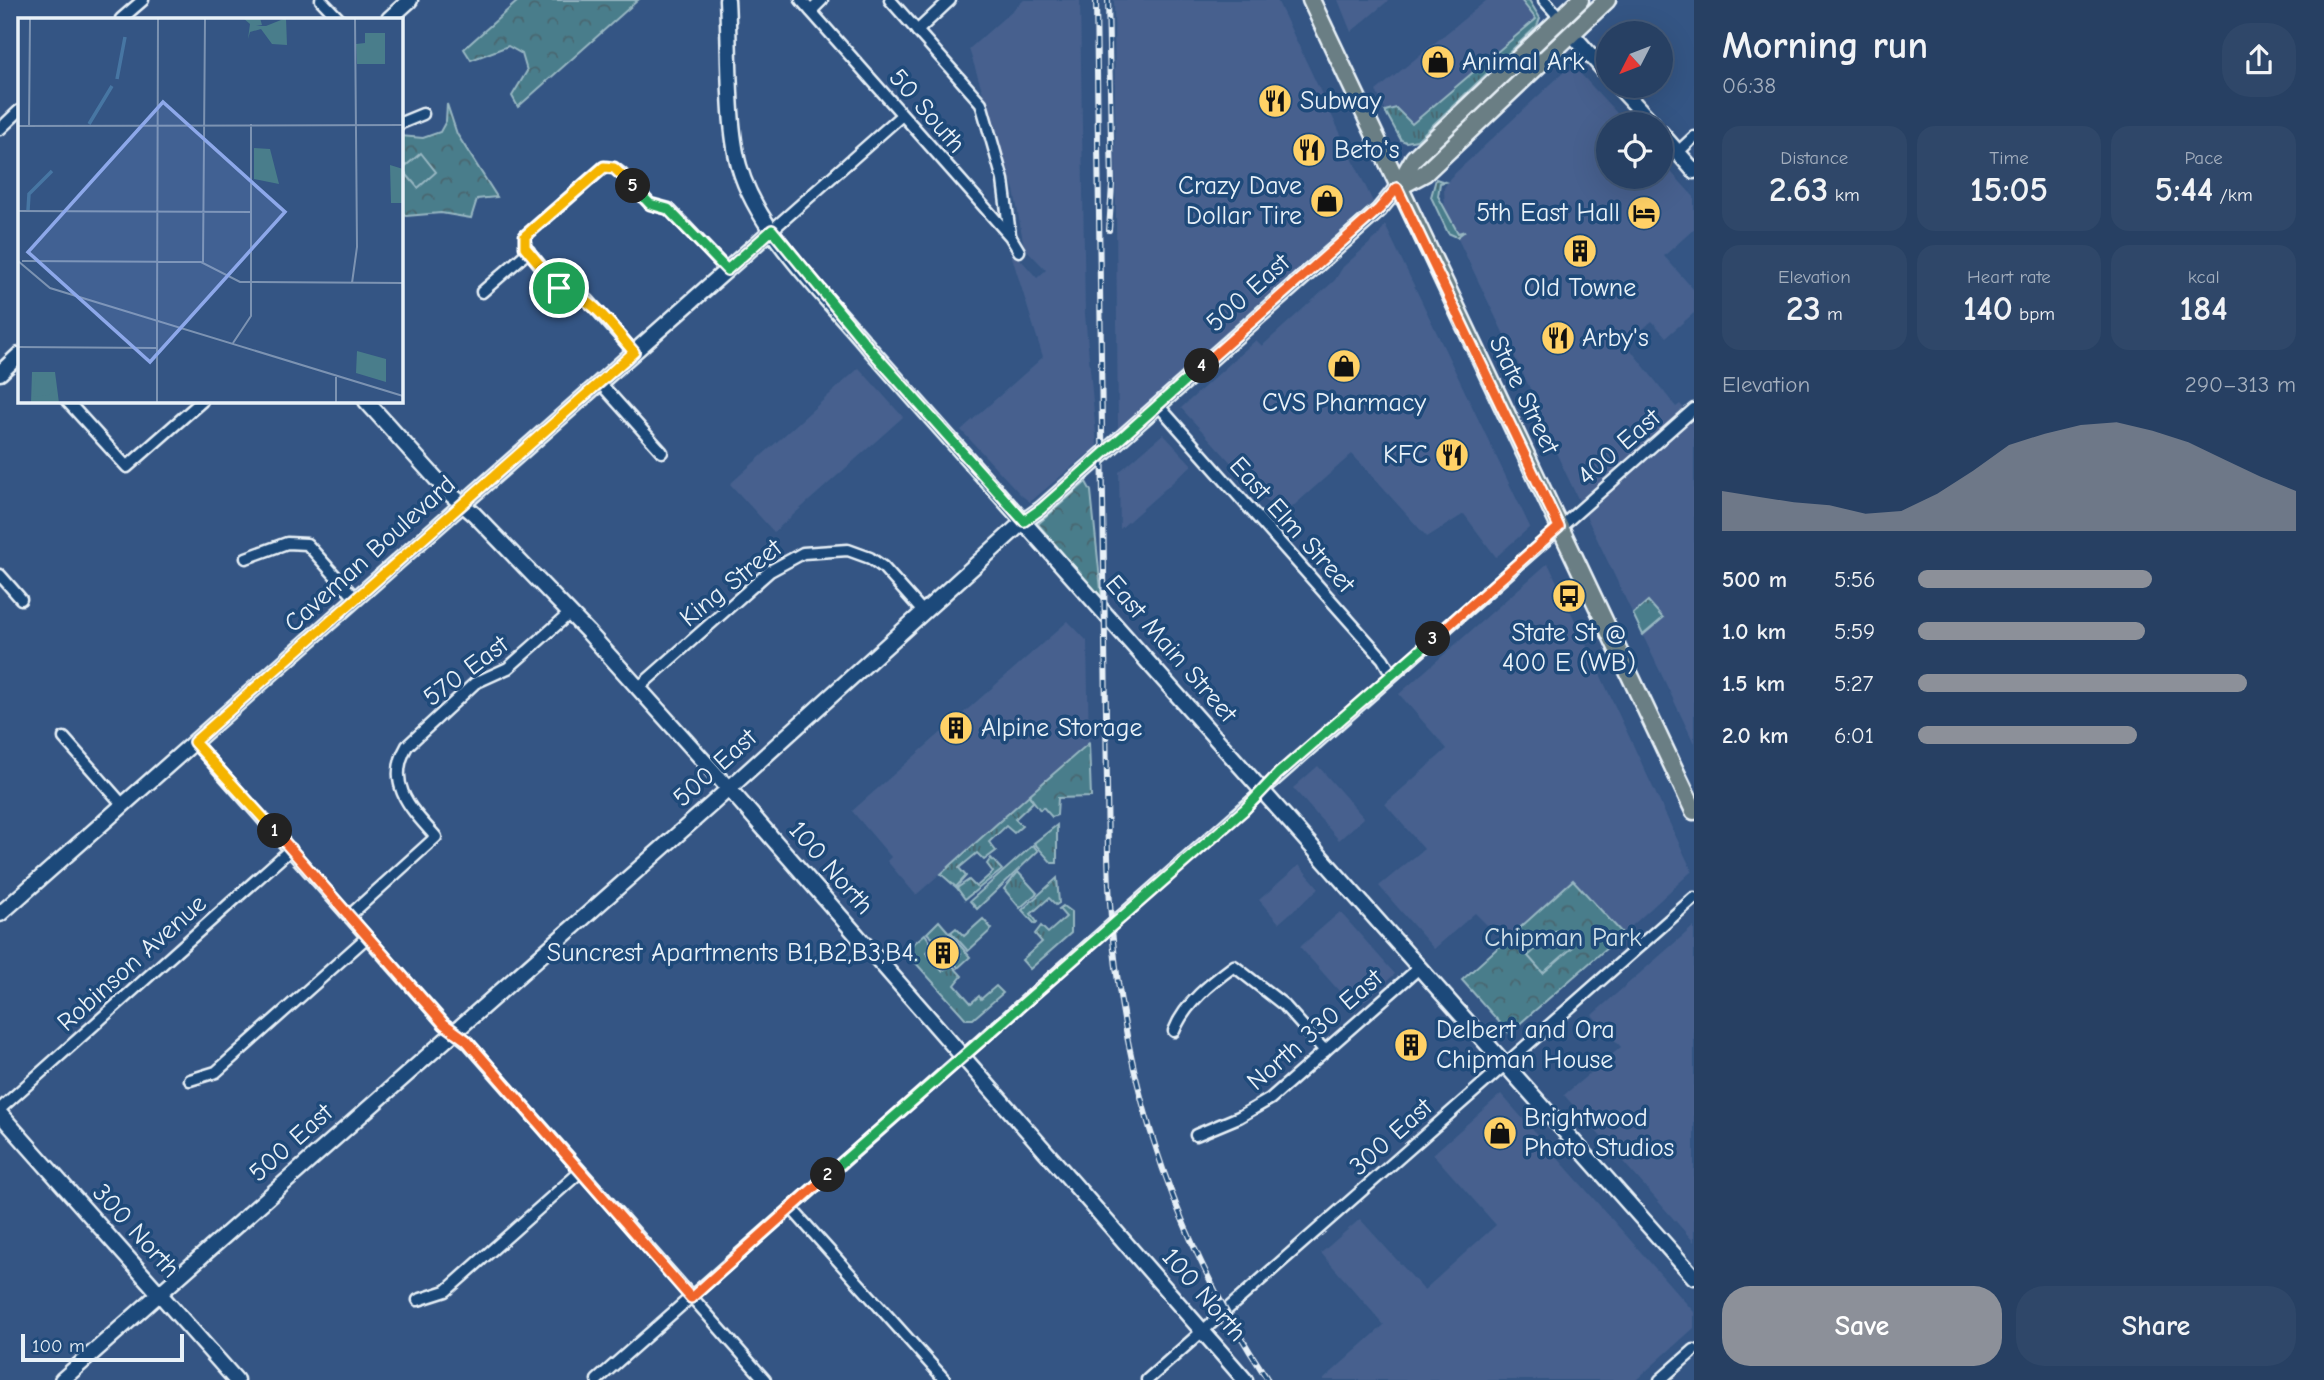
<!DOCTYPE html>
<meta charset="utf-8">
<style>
:root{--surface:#274063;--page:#2f4769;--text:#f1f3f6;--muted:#a4afbe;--line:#435978;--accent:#8c9099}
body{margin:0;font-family:"Comic Neue",sans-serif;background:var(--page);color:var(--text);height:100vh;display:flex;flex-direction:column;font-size:26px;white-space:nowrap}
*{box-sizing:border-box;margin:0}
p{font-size:23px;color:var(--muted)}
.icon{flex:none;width:38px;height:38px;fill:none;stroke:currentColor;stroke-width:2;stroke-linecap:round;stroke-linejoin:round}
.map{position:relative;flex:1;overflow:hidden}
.details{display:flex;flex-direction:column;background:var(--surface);width:630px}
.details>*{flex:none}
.needle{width:46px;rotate:228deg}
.tools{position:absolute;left:1596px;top:21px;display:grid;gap:14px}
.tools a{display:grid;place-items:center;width:77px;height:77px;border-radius:50%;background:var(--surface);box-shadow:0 7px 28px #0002,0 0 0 2px var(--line);font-size:35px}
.scale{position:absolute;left:21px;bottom:18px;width:163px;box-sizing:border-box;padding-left:7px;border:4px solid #e8f1f8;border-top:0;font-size:19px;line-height:24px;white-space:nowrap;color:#e8f1f8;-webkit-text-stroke:5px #1f4a7a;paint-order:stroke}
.pin{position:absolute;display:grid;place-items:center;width:60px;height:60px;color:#fff;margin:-30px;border:4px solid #fff;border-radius:50%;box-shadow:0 2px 7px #0007}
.km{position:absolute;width:35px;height:35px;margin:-18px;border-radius:50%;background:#222;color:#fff;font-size:19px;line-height:35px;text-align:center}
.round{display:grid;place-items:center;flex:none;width:74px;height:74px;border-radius:28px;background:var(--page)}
.head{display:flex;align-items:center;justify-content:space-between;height:119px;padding:0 28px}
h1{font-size:38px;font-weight:600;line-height:52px}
.metrics{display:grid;grid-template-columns:repeat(3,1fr);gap:10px;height:119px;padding:7px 28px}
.metrics div{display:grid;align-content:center;border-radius:18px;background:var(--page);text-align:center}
.metrics b{font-size:35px;font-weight:600}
.metrics small{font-size:19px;font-weight:400}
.metrics p{font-size:19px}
.chart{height:196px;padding:14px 28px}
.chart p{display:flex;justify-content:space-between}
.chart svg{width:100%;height:126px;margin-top:7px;fill:var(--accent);opacity:.7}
.cta{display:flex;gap:14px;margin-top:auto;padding:14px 28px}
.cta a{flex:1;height:80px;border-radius:28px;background:var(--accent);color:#fff;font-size:28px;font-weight:600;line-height:80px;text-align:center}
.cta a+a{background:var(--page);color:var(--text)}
ul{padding:0 28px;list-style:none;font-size:23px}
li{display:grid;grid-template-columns:112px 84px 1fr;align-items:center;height:52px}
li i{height:18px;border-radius:9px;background:var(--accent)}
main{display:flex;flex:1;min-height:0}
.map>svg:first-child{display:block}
.built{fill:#46618e}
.grass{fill:url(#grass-tufts);stroke:#98b7c2;stroke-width:2}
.park{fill:url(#park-crowns);stroke:#98b7c2;stroke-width:2}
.pitch{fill:#497d8b;stroke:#98b7c2;stroke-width:2}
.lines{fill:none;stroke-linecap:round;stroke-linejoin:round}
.street-casing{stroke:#e8f1f8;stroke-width:15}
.secondary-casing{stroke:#e8f1f8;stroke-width:19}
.primary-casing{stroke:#e8f1f8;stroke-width:21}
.street{stroke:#1f4a7a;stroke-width:10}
.secondary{stroke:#1f4a7a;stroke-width:14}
.primary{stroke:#6b7e84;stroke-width:16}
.rail-casing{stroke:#e8f1f8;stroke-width:6}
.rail{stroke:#1f4a7a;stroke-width:3.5;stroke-dasharray:10;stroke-linecap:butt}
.split-1-casing{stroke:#fff;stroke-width:14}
.split-2-casing{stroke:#fff;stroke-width:14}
.split-3-casing{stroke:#fff;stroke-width:14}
.split-4-casing{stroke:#fff;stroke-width:14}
.split-5-casing{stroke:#fff;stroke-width:14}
.split-6-casing{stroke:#fff;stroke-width:14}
.split-1{stroke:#f5b400;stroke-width:9}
.split-2{stroke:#f0652b;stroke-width:9}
.split-3{stroke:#22a559;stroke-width:9}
.split-4{stroke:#f0652b;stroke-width:9}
.split-5{stroke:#22a559;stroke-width:9}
.split-6{stroke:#f5b400;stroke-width:9}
.labels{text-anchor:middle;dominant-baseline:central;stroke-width:7;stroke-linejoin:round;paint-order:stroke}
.poi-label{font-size:26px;fill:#e8f1f8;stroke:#1f4a7a;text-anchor:start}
.street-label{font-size:26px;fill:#e8f1f8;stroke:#1f4a7a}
.park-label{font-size:26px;fill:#d0e0e8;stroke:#1f4a7a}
.inset-river{fill:none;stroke:#4776a3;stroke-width:3.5}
.inset-road{fill:none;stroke:#7c93b2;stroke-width:2}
.view{fill:#8da8ea;fill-opacity:0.15;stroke:#8da8ea;stroke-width:3.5}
.inset-edge{fill:none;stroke:#e8f1f8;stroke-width:3.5}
</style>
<main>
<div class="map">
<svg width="1694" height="1380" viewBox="0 0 1694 1380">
<defs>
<pattern id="grass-tufts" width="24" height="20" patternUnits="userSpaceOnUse" patternTransform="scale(1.75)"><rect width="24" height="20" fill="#497d8b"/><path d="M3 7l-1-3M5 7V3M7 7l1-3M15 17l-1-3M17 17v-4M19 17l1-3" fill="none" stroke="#48656e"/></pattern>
<pattern id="park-crowns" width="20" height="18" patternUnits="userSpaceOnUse" patternTransform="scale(1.75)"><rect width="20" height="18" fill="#497d8b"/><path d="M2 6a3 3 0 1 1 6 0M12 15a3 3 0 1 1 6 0" fill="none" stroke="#48656e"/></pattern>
</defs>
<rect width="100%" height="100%" fill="#345584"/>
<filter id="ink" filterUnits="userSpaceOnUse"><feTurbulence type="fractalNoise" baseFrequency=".0143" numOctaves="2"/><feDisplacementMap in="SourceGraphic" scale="14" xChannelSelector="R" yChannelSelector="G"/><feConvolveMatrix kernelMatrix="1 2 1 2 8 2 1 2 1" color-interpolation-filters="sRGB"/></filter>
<g filter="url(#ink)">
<!-- built -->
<g class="built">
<polygon points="1024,0 1080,0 1085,314 1097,446 1030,502 1021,495 961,430 1043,357 1011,254 1014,252 1037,278 1046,270 1024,247 1014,190 969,49"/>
<polygon points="1114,0 1277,0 1373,202 1118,429"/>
<polygon points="1338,0 1389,0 1351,32"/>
<polygon points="1487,0 1529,0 1539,14 1539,23 1417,140 1406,142 1401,140 1376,91"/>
<polygon points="1565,71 1578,71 1627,124 1608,124 1608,177 1661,177 1661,161 1694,197 1694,229 1664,256 1694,290 1694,313 1666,337 1652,321 1626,344 1676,407 1680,404 1694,419 1694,743 1532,402 1535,399 1445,212 1444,188 1450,178"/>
<polygon points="1385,225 1530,527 1496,557 1464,514 1427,537 1352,454 1281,517 1181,408 1256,340 1262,346 1335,280 1343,267 1379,235"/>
<polygon points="859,368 903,417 774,532 730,484"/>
<polygon points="1163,434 1192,465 1120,529 1119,472"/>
<polygon points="1548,563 1692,871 1623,934 1573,880 1504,942 1475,913 1434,949 1379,886 1424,849 1385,804 1447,749 1399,694"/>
<polygon points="1068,621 1087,641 1089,743 916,895 887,861 891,857 852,811"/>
<polygon points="1318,766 1364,818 1339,840 1293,788"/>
<polygon points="1299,865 1319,888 1279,923 1259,900"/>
<polygon points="1340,912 1395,974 1355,1009 1300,947"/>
<polygon points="1694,926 1694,1242 1564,1095 1621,1047 1592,1015"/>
<polygon points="1501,1094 1694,1312 1694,1328 1636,1380 1323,1380 1384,1325 1321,1253 1360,1219 1424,1290 1496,1225 1433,1154"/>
</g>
<!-- grass -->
<g class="grass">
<polygon points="1521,0 1529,0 1540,18 1537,26 1417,140 1406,142 1401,140 1385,111 1396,108 1412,124 1536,19"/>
<polygon points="1436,179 1445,182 1440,183 1438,196 1458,233 1465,231 1457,237 1448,233 1431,197"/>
<polygon points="1648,601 1663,618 1643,635 1633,614"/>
<polygon points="1029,795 1033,802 1015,819 1022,826 1014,833 1006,826 989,842 996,851 984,860 977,853 959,868 966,876 956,887 941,874"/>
<polygon points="1057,825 1057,863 1052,863 1034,843"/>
<polygon points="1033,845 1038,851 977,909 970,901"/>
<polygon points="991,858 1002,870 965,899 957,888 969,880 976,887 993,872 987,864"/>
<polygon points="1018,872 1037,893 1020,908 1004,889"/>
<polygon points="1057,878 1059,903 1056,905 1049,898 1031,914 1037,922 1035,924 1022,910"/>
<polygon points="1063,906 1071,912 1071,933 1030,969 1022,960 1042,942 1035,934 1041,926 1048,933 1066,917 1059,909"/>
<polygon points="983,919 992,929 968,951 951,932 956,928 964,936"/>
<polygon points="939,921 970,957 958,968 954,961 961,954 945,936 937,942 927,933"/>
<polygon points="925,934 933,946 926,952 942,971 952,965 962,976 955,985 971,1003 979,996 981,999 996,986 1003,993 973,1019 966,1019 905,951"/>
</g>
<!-- park -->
<g class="park">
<polygon points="519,0 638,0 518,107 512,96 527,71 522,54 508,46 471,60 464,49"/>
<polygon points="447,104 457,134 497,197 477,199 471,218 441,213 406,216 401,211 401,136 423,138 440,132 446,121"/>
<polygon points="1086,482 1091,491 1102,600 1038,524"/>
<polygon points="1089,743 1091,797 1058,798 1057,815 1052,817 1043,807 1040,810 1029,795"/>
<polygon points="1573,880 1623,934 1509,1033 1462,980"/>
</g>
<!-- pitch -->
<g class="pitch">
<polygon points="421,153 436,172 418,188 402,169"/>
<polygon points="1556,931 1572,948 1543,973 1528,956"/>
</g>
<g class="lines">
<!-- street casing -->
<g class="street-casing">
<g id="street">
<polyline points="321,0 339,19"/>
<polyline points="801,0 1010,236 1019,251"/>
<polyline points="890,0 981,103 1003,180 1010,235"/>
<polyline points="1544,0 1561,19"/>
<polyline points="811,11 822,0"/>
<polyline points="121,19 143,0"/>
<polyline points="917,31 950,0"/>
<polyline points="401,123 423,114"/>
<polyline points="0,129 19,111"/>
<polyline points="1678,152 1694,137"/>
<polyline points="772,230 902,115"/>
<polyline points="482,292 529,251"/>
<polyline points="634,352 588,300 577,292 559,288 525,247 525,236 604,167 614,168 622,174 650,204 669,209 727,270"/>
<polyline points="600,383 662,452"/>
<polyline points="67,401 127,467 202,401"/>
<polyline points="1158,405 1383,659 1392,675"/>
<polyline points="246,558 287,543 307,544 356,599"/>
<polyline points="0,575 21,599"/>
<polyline points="638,688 770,571 803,553 848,550 870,558 883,567 924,613"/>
<polyline points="64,738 123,805"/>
<polyline points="194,742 444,1024 467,1042 765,1380"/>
<path d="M 350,915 L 436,837 C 411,809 385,784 407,746 L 475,683 L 508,668 L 570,613"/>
<path d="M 1174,1031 C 1185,1003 1211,983 1234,966 L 1284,1005 L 1325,1051"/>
<polyline points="190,1080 216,1072 366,938"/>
<polyline points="0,1109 291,849"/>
<polyline points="1196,1135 1239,1117 1270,1099 1419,968"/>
<polyline points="791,1208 945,1380"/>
<polyline points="418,1300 446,1291 580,1172"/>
<polyline points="597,1380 1694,409"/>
<polyline points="1147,1380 1694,898"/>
<polyline points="1660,1380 1694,1350"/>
</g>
</g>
<!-- secondary casing -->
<g class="secondary-casing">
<g id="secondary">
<path d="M 727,0 C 730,48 727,123 739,166 C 758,233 826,296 870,349 L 1694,1277"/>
<polyline points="389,19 410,0"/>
<polyline points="1572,34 1608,75"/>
<polyline points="1618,86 1653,124"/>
<polyline points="1661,133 1694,171"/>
<polyline points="0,373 19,355"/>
<polyline points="366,401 448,492 474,514 588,632 738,799 1245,1380"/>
<polyline points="0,914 772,230"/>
<polyline points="0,1114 236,1380"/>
<polyline points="62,1380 713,803 1024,521 1041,509 1379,210 1397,188"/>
</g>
</g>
<!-- primary casing -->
<g class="primary-casing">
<g id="primary">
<polyline points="1311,0 1694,811"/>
<polyline points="1397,188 1425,173 1607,0"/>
<polyline points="1397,188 1414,158 1580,0"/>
</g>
</g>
<!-- street -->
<use href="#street" class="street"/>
<!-- secondary -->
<use href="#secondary" class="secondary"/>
<!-- primary -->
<use href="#primary" class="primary"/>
<!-- rail casing -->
<g class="rail-casing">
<g id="rail">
<path d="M 1096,0 L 1108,856 C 1112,1044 1163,1223 1268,1380"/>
<polyline points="1108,0 1112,185 1109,230"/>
</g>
</g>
<!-- rail -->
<use href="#rail" class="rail"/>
</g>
</g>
<g class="lines" filter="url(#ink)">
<!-- split-1 casing -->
<g class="split-1-casing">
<path id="split-1" d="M 275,831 L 194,742 L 634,352 C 612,327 593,296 559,288"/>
</g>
<!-- split-2 casing -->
<g class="split-2-casing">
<polyline id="split-2" points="275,831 444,1024 466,1040 691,1298 828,1175"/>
</g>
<!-- split-3 casing -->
<g class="split-3-casing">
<polyline id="split-3" points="828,1175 1244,810 1278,774 1433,639"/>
</g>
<!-- split-4 casing -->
<g class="split-4-casing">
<polyline id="split-4" points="1202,366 1379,209 1397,188 1559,527 1433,639"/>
</g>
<!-- split-5 casing -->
<g class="split-5-casing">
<polyline id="split-5" points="633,186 650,204 668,209 727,270 772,230 870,349 1024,521 1041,509 1202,366"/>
</g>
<!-- split-6 casing -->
<g class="split-6-casing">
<polyline id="split-6" points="559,288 525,247 525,236 604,167 614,168 633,186"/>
</g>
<!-- split-1 -->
<use href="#split-1" class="split-1"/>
<!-- split-2 -->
<use href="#split-2" class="split-2"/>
<!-- split-3 -->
<use href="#split-3" class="split-3"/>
<!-- split-4 -->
<use href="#split-4" class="split-4"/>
<!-- split-5 -->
<use href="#split-5" class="split-5"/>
<!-- split-6 -->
<use href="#split-6" class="split-6"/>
</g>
<!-- icons -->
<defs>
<g id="shop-disc" transform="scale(1.75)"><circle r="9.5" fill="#ffd166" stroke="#1f4a7a"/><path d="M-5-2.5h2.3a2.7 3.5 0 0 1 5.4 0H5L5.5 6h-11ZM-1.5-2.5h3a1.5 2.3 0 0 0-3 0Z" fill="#111"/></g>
<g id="restaurant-disc" transform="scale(1.75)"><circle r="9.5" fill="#ffd166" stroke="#1f4a7a"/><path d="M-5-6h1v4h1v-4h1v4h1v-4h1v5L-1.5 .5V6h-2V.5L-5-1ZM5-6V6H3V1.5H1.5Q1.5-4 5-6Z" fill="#111"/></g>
<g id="hotel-disc" transform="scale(1.75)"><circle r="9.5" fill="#ffd166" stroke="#1f4a7a"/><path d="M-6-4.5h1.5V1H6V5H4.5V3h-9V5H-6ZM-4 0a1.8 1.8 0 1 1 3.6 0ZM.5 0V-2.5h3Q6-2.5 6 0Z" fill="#111"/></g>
<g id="building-disc" transform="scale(1.75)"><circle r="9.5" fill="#ffd166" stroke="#1f4a7a"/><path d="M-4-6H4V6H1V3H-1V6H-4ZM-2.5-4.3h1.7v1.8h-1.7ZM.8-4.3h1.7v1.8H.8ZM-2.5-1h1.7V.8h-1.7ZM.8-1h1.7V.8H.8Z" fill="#111"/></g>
<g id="bus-disc" transform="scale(1.75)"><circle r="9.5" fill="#ffd166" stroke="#1f4a7a"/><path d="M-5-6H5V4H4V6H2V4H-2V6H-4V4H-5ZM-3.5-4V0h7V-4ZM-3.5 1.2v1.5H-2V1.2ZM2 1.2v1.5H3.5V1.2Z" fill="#111"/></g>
</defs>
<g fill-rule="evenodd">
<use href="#shop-disc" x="1438" y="62"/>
<use href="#restaurant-disc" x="1275" y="101"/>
<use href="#restaurant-disc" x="1309" y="150"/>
<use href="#shop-disc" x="1327" y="201"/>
<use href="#hotel-disc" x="1644" y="213"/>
<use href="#building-disc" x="1580" y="251"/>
<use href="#restaurant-disc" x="1558" y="338"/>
<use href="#shop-disc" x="1344" y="366"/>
<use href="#restaurant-disc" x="1452" y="455"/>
<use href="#bus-disc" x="1569" y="596"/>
<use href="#building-disc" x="956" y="728"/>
<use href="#building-disc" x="943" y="953"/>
<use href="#building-disc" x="1411" y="1045"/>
<use href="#shop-disc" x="1500" y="1133"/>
</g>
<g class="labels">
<!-- poi labels -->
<g class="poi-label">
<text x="1462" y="62">Animal Ark</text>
<text x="1300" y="101">Subway</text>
<text x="1334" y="150">Beto's</text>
<text x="1302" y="186" text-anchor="end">Crazy Dave<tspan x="1302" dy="30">Dollar Tire</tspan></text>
<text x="1620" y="213" text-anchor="end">5th East Hall</text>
<text x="1580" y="288" text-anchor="middle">Old Towne</text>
<text x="1582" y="338">Arby's</text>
<text x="1344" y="403" text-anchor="middle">CVS Pharmacy</text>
<text x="1428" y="455" text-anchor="end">KFC</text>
<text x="1569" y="633" text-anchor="middle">State St @<tspan x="1569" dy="30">400 E (WB)</tspan></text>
<text x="981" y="728">Alpine Storage</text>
<text x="918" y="953" text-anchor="end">Suncrest Apartments B1,B2,B3,B4.</text>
<text x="1436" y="1030">Delbert and Ora<tspan x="1436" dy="30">Chipman House</tspan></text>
<text x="1524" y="1118">Brightwood<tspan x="1524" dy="30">Photo Studios</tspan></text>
</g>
<!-- street labels -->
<g class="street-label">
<text transform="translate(927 111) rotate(49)">50 South</text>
<text transform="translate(1248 293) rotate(-42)">500 East</text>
<text transform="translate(1524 395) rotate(64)">State Street</text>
<text transform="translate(1619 447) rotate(-41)">400 East</text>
<text transform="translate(1292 525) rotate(48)">East Elm Street</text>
<text transform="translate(370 554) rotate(-42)">Caveman Boulevard</text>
<text transform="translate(731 583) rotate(-39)">King Street</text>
<text transform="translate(1171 649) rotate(49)">East Main Street</text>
<text transform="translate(466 671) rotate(-37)">570 East</text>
<text transform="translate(715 768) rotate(-42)">500 East</text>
<text transform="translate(831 868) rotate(49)">100 North</text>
<text transform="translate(132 963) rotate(-42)">Robinson Avenue</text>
<text transform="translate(1315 1030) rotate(-41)">North 330 East</text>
<text transform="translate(1391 1137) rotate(-42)">300 East</text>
<text transform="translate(291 1143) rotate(-42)">500 East</text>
<text transform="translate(136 1231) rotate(48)">300 North</text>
<text transform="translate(1204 1295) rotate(49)">100 North</text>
</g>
<!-- park labels -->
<g class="park-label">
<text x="1563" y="938">Chipman Park</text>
</g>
</g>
<!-- overview -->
<g transform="translate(18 18)">
<rect width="385" height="385" fill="#345584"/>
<path d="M 225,0 L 242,0 L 244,7 L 238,8 L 248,8 L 268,0 L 269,27 L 254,26 L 243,11 L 232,14 L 230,21 L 232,6 ZM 347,15 L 367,15 L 367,46 L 339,46 L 338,26 L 347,25 ZM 372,147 L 385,151 L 385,185 L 373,185 Z" fill="#497d8b"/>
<path d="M 236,130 L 252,131 L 261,166 L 236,161 ZM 339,333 L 368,341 L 368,364 L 338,355 ZM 14,354 L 37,354 L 41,385 L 13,385 Z" fill="#497d8b"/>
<path d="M 18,356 L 37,356 L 37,371 L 31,377 L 15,379 Z" fill="#497d8b"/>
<path class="inset-river" d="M 99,61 L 107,19M 71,106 L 94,68M 10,192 L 11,176 L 34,153"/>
<path class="inset-road" d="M 0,108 L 385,107M 11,108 L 12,0M 0,193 L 234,194M 0,243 L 32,270 L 385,378M 4,243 L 183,244 L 222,264 L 385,265M 185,244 L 187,0M 334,265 L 339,229 L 337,0M 139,302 L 140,0M 139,302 L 139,385M 215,325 L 233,298 L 233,106M 0,329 L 138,330M 318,385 L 318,359"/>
<path class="view" d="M 145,84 L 267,194 L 132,344 L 10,234 Z"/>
<rect width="385" height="385" class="inset-edge"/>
</g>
</svg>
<div class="tools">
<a><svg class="needle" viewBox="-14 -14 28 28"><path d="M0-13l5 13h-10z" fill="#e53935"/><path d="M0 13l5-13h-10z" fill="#a4afbe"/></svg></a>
<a><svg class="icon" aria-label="locate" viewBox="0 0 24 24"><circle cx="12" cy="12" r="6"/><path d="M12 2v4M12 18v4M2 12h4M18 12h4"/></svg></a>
</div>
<div class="scale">100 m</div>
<div class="pin" style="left:559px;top:288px;background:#1e9e55"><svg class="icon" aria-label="arrive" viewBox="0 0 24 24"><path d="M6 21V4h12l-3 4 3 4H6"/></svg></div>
<b class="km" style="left:275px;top:831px">1</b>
<b class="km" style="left:828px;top:1175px">2</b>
<b class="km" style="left:1433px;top:639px">3</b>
<b class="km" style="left:1202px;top:366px">4</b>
<b class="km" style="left:633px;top:186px">5</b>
</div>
<section class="details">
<div class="head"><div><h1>Morning run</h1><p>06:38</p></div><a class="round"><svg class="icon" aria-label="share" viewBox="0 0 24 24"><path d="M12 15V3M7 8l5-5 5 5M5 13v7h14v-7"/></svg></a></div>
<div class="metrics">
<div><p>Distance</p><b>2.63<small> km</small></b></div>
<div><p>Time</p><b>15:05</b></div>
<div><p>Pace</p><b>5:44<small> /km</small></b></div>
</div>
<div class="metrics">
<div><p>Elevation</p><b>23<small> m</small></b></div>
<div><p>Heart rate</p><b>140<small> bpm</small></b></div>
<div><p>kcal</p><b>184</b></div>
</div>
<div class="chart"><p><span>Elevation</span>290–313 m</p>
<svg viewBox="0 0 160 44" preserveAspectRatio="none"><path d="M0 44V30L10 32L20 34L30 35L40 38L50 37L60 31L70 23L80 14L90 10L100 7L110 6L120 9L130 13L140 19L150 25L160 30V44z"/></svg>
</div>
<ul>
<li><b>500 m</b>5:56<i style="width:62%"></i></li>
<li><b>1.0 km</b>5:59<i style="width:60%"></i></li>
<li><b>1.5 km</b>5:27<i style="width:87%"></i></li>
<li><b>2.0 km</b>6:01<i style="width:58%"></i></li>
</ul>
<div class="cta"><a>Save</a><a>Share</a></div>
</section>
</main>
